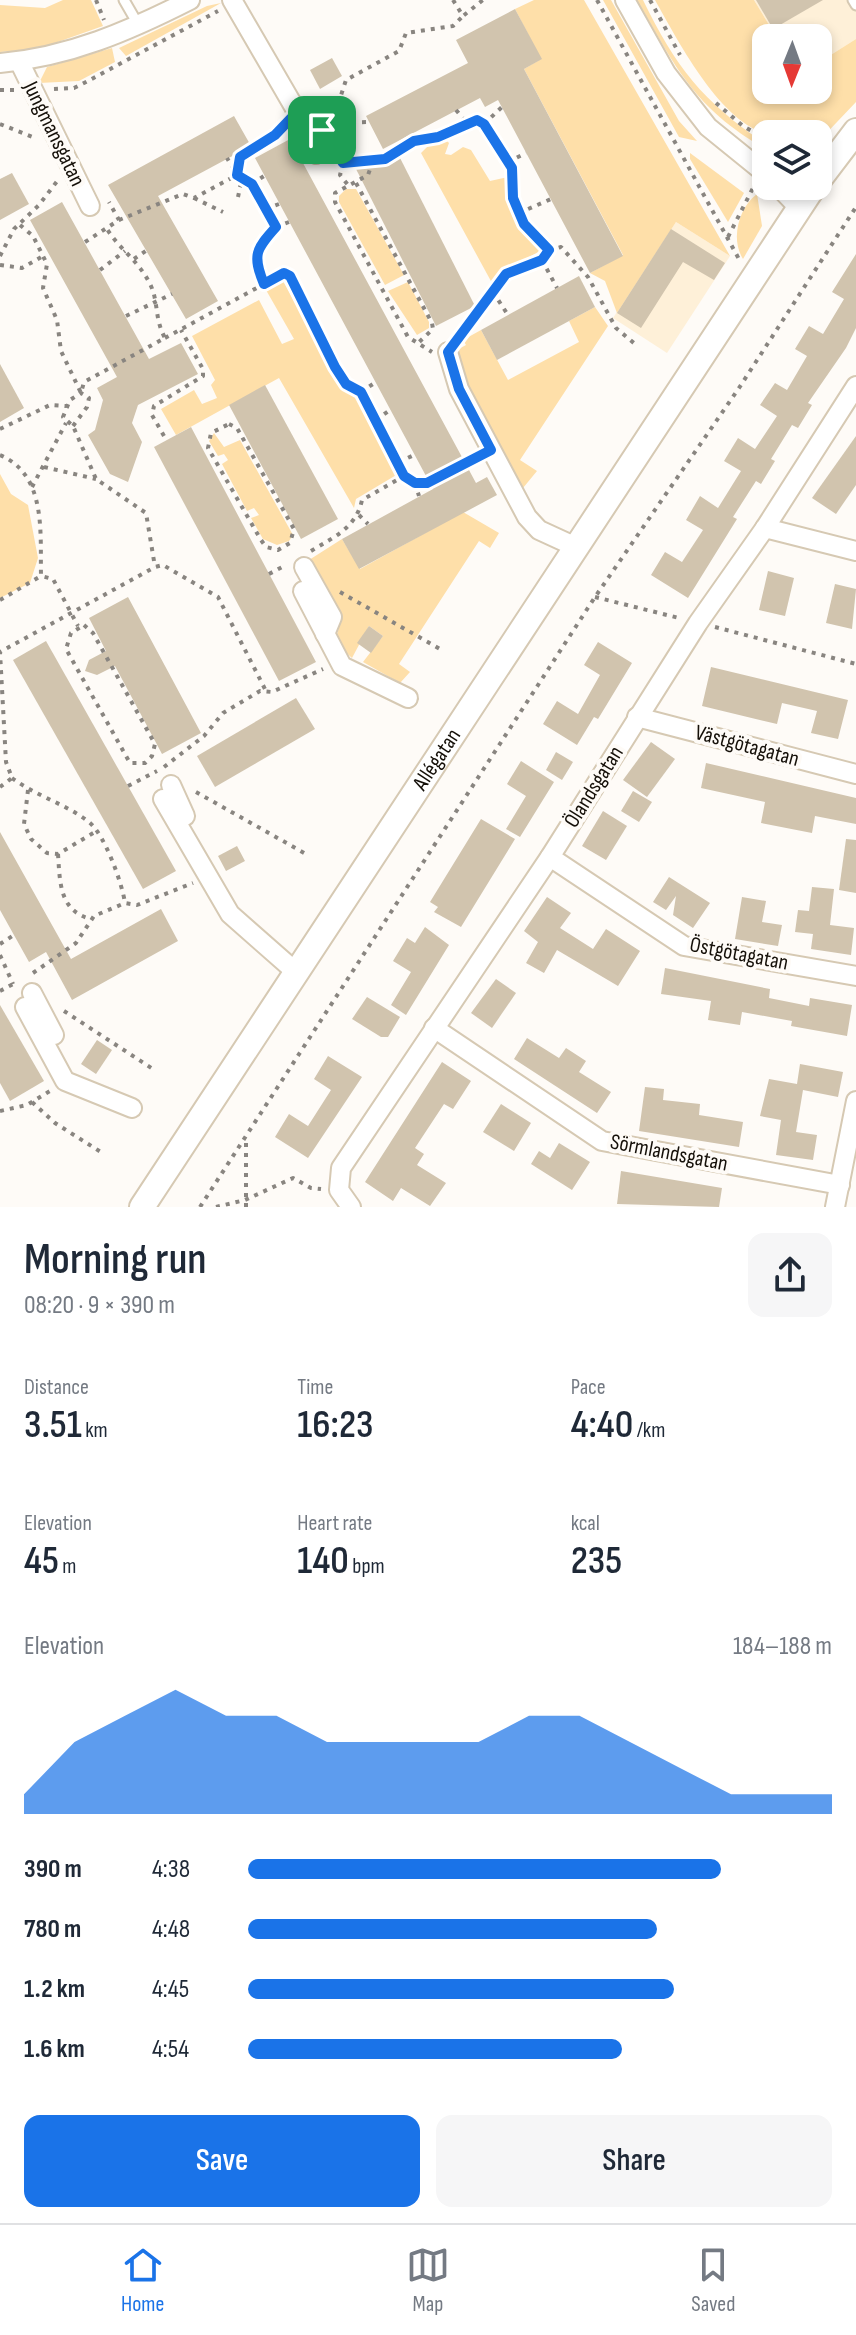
<!DOCTYPE html>
<meta charset="utf-8">
<style>
:root{--surface:#fff;--page:#f6f6f7;--text:#1f2937;--muted:#747a83;--line:#e0e1e3;--accent:#1a73e8}
body{margin:0;font-family:"Sofia Sans Condensed",sans-serif;background:var(--page);color:var(--text);height:100vh;display:flex;flex-direction:column;font-size:30px;white-space:nowrap}
*{box-sizing:border-box;margin:0}
p{font-size:26px;color:var(--muted)}
.icon{flex:none;width:44px;height:44px;fill:none;stroke:currentColor;stroke-width:2;stroke-linecap:round;stroke-linejoin:round}
.map{position:relative;height:1207px;overflow:hidden}
.panel{display:flex;flex-direction:column;background:var(--surface);flex:1}
.panel>*{flex:none}
.needle{width:52px;rotate:181deg}
.fabs{position:absolute;left:752px;top:24px;display:grid;gap:16px}
.fabs a{display:grid;place-items:center;width:80px;height:80px;border-radius:16px;background:var(--surface);box-shadow:0 4px 12px #0003;font-size:40px}
.pin{position:absolute;display:grid;place-items:center;width:68px;height:68px;color:#fff;margin:-34px;border-radius:16px;box-shadow:0 4px 12px #0006}
.round{display:grid;place-items:center;flex:none;width:84px;height:84px;border-radius:16px;background:var(--page)}
.head{display:flex;align-items:center;justify-content:space-between;height:136px;padding:0 24px}
h1{font-size:44px;font-weight:600;line-height:60px}
.metrics{display:grid;grid-template-columns:repeat(3,1fr);gap:12px;height:136px;padding:8px 24px}
.metrics div{display:grid;align-content:center}
.metrics b{font-size:40px;font-weight:600}
.metrics small{font-size:22px;font-weight:400}
.metrics p{font-size:22px}
.chart{height:224px;padding:16px 24px}
.chart p{display:flex;justify-content:space-between}
.chart svg{width:100%;height:144px;margin-top:8px;fill:var(--accent);opacity:.7}
.button{display:flex;gap:16px;margin-top:auto;padding:16px 24px}
.button a{flex:1;height:92px;border-radius:16px;background:var(--accent);color:#fff;font-size:32px;font-weight:600;line-height:92px;text-align:center}
.button a+a{background:var(--page);color:var(--text)}
ul{padding:0 24px;list-style:none;font-size:26px}
li{display:grid;grid-template-columns:128px 96px 1fr;align-items:center;height:60px}
li i{height:20px;border-radius:10px;background:var(--accent)}
.tabs{display:flex;justify-content:space-around;align-items:center;height:112px;border-top:2px solid var(--line);background:var(--surface);font-size:22px;color:var(--muted)}
.tabs a{display:grid;justify-items:center;gap:4px}
.tabs .current{color:var(--accent)}
.map>svg:first-child{display:block}
.built{fill:#fef0d8}
.green{fill:#fedfa9}
.building{fill:#d1c4ae}
.lines{fill:none;stroke-linecap:round;stroke-linejoin:round}
.service-casing{stroke:#d6c9b3;stroke-width:13}
.minor-casing{stroke:#d6c9b3;stroke-width:22}
.tertiary-casing{stroke:#d6c9b3;stroke-width:28}
.path{stroke:#898580;stroke-width:4;stroke-dasharray:4 6;stroke-linecap:butt}
.service{stroke:#fff;stroke-width:9}
.minor{stroke:#fff;stroke-width:18}
.tertiary{stroke:#fff;stroke-width:24}
.route-casing{stroke:#fff;stroke-width:16}
.route{stroke:#1a73e8;stroke-width:10}
.labels{text-anchor:middle;dominant-baseline:central;stroke-width:8;stroke-linejoin:round;paint-order:stroke}
.street-label{font-size:22px;fill:#151009;stroke:#fefbf7}
</style>
<div class="map">
<svg width="856" height="1207" viewBox="0 0 856 1207">
<rect width="100%" height="100%" fill="#fefbf7"/>
<!-- built -->
<g class="built">
<polygon points="754,0 856,0 856,39 818,63 818,38 777,38"/>
<polygon points="676,222 730,256 667,353 613,318"/>
</g>
<!-- green -->
<g class="green">
<polygon points="63,0 91,0 103,26 38,49 0,52 0,5 45,8"/>
<polygon points="534,0 584,0 730,256 676,222 617,313 605,281 590,273 623,255 524,69 541,59 515,9"/>
<polygon points="603,0 611,0 679,121 697,141 679,137"/>
<path d="M 637,0 L 643,0 C 676,68 703,102 766,144 L 766,149 C 695,109 676,68 637,0 Z"/>
<path d="M 655,0 L 754,0 L 777,38 L 766,38 L 766,90 L 818,90 L 818,63 L 856,39 L 856,102 L 818,142 L 818,134 C 803,134 784,137 769,134 C 721,125 677,39 655,0 Z"/>
<polygon points="221,3 126,56 119,48 207,6"/>
<polygon points="112,48 115,62 79,81 39,83 47,67"/>
<path d="M 445,139 L 449,143 L 445,154 L 451,155 L 463,147 L 471,150 L 490,181 L 508,177 C 507,196 508,219 524,232 C 532,238 537,241 542,250 L 507,269 L 492,283 L 421,153 L 431,143 Z"/>
<polygon points="690,153 744,193 728,222 690,159"/>
<polygon points="346,189 356,189 404,275 385,285 339,202 339,196"/>
<path d="M 757,194 L 762,226 L 743,259 C 730,239 739,207 757,194 Z"/>
<polygon points="283,281 343,389 360,397 399,469 398,474 356,499 354,508 279,378 176,435 161,409 194,390 202,404 217,398 211,385 215,380 192,336 259,300 282,344 294,339 266,290"/>
<polygon points="408,282 429,322 429,328 417,335 388,291"/>
<polygon points="595,307 608,326 520,460 537,471 523,488 463,386 465,371 455,351 466,345 463,340 481,330 508,380 579,342 569,321"/>
<polygon points="214,433 224,447 240,440 293,535 289,541 277,545 263,539 251,518 259,515 254,508 247,511 222,464 228,460 224,454 218,456 209,441"/>
<polygon points="0,474 11,494 28,505 38,558 30,583 0,598"/>
<path d="M 463,512 L 499,533 L 490,548 L 479,541 L 399,664 L 410,672 L 400,683 L 363,662 L 383,636 L 369,626 L 352,658 L 341,648 L 337,634 C 348,611 320,580 309,560 L 342,539 L 360,569 Z"/>
</g>
<!-- building -->
<g class="building">
<polygon points="756,0 823,0 773,29"/>
<polygon points="515,9 542,59 524,69 623,256 590,273 498,100 485,107 480,98 383,149 366,116 468,63 456,40"/>
<polygon points="332,58 342,76 320,89 310,70"/>
<polygon points="234,116 251,146 158,196 218,301 186,319 108,185"/>
<polygon points="290,139 476,483 487,477 497,495 359,569 342,539 433,489 255,158"/>
<polygon points="395,148 475,306 436,326 356,169"/>
<polygon points="12,173 29,204 0,220 0,179"/>
<polygon points="62,202 149,359 181,343 198,374 138,405 132,423 142,442 128,482 110,474 88,435 95,430 103,400 97,388 117,377 30,220"/>
<polygon points="671,229 725,263 714,280 683,262 641,328 617,313"/>
<polygon points="856,254 856,328 846,348 808,403 812,405 798,428 792,425 771,459 775,461 761,484 756,481 733,517 737,519 688,598 651,575 665,552 682,562 703,530 686,520 700,496 718,508 741,471 724,461 738,438 755,449 777,416 760,405 775,383 787,390 807,356 795,349 809,326 823,334 844,299 832,292"/>
<polygon points="579,276 595,307 497,360 481,330"/>
<polygon points="0,364 24,408 0,422"/>
<polygon points="265,385 338,519 301,539 229,405"/>
<polygon points="191,427 316,662 279,681 154,447"/>
<polygon points="856,436 856,485 836,514 812,498"/>
<polygon points="768,571 794,578 785,616 759,610"/>
<polygon points="835,584 856,589 852,629 826,623"/>
<polygon points="128,597 201,733 162,754 115,666 97,675 85,671 89,660 106,651 89,618"/>
<polygon points="369,626 383,636 371,653 357,643"/>
<polygon points="46,641 176,871 143,889 13,660"/>
<polygon points="598,642 632,663 598,719 594,717 577,745 543,724 557,701 578,714 600,675 584,665"/>
<polygon points="711,667 848,700 838,739 811,733 817,711 782,703 777,724 702,706"/>
<polygon points="296,698 315,729 215,787 197,756"/>
<polygon points="651,742 675,759 647,797 623,780"/>
<polygon points="556,752 573,762 562,780 546,770"/>
<polygon points="521,761 554,782 520,837 506,829 526,796 507,784"/>
<polygon points="706,763 856,798 856,824 815,816 812,833 761,823 765,802 701,788"/>
<polygon points="633,791 652,802 639,822 621,811"/>
<polygon points="603,811 627,826 606,860 582,846"/>
<polygon points="481,819 515,839 461,927 434,912 438,907 430,902"/>
<polygon points="0,832 71,959 161,909 178,941 72,1000 46,952 29,962 0,910"/>
<polygon points="846,839 856,840 856,893 839,890"/>
<polygon points="237,846 245,861 226,871 218,856"/>
<polygon points="669,877 710,903 693,928 673,915 676,896 666,910 653,902"/>
<polygon points="812,887 834,889 830,925 854,928 851,955 811,949 813,934 795,932 798,910 809,911"/>
<polygon points="547,897 571,913 560,928 593,949 606,929 640,951 618,986 557,950 544,973 526,963 538,942 524,931"/>
<polygon points="742,897 766,901 762,922 782,925 778,946 735,939"/>
<polygon points="425,927 449,945 406,1015 391,1005 411,972 393,961 407,938 415,943"/>
<polygon points="665,968 770,989 769,998 809,1006 810,998 852,1005 847,1036 791,1026 792,1021 742,1012 740,1025 708,1020 711,1001 661,994"/>
<polygon points="496,979 516,993 492,1028 471,1013"/>
<polygon points="367,997 400,1017 388,1037 381,1037 352,1019"/>
<polygon points="0,1005 44,1081 10,1101 0,1083"/>
<polygon points="527,1038 559,1058 566,1048 586,1061 579,1072 611,1092 597,1113 514,1059"/>
<polygon points="97,1040 112,1050 96,1074 81,1064"/>
<polygon points="328,1056 362,1077 308,1158 275,1137 289,1114 308,1126 331,1090 314,1079"/>
<polygon points="442,1062 471,1081 453,1109 444,1104 415,1148 424,1154 417,1165 446,1183 430,1206 401,1188 393,1201 365,1182"/>
<polygon points="800,1064 843,1072 838,1097 803,1090 796,1132 817,1135 813,1160 776,1155 781,1120 760,1116 769,1079 797,1084"/>
<polygon points="645,1087 664,1089 663,1100 700,1104 699,1115 743,1122 739,1147 639,1131"/>
<polygon points="501,1104 531,1123 514,1151 483,1132"/>
<polygon points="559,1143 590,1162 572,1190 531,1164 539,1151 550,1158"/>
<polygon points="621,1171 722,1188 719,1207 617,1204"/>
</g>
<g class="lines">
<!-- service casing -->
<g class="service-casing">
<g id="service">
<polyline points="124,0 139,26"/>
<polyline points="853,0 856,5"/>
</g>
</g>
<!-- minor casing -->
<g class="minor-casing">
<g id="minor">
<polyline points="232,0 297,112 298,123 316,154"/>
<polyline points="625,0 666,73 708,127 766,174"/>
<polyline points="19,61 90,206"/>
<path d="M 0,63 C 69,57 129,31 190,0"/>
<polyline points="778,186 799,208"/>
<polyline points="448,352 459,389 527,517 539,530 576,547"/>
<polyline points="765,528 856,551"/>
<polyline points="304,567 332,617 325,634"/>
<polyline points="303,591 342,666 408,698"/>
<polyline points="637,717 856,774"/>
<polyline points="171,785 185,816"/>
<polyline points="163,799 230,914 297,973"/>
<polyline points="550,857 684,946 856,976"/>
<polyline points="32,993 54,1035"/>
<polyline points="25,1007 65,1081 132,1108"/>
<polyline points="434,1028 602,1141 840,1185"/>
<polyline points="351,1207 339,1190 341,1168 550,857 698,623 765,528 856,386"/>
<polyline points="835,1207 856,1101"/>
</g>
</g>
<!-- tertiary casing -->
<g class="tertiary-casing">
<g id="tertiary">
<polyline points="818,181 856,131"/>
<path id="s1" d="M 142,1207 L 814,186"/>
</g>
</g>
<!-- path -->
<g class="path">
<polyline points="96,0 104,20"/>
<polyline points="453,0 463,16 483,0"/>
<polyline points="597,0 740,261"/>
<polyline points="650,0 680,55"/>
<polyline points="54,89 74,88 88,81 218,11"/>
<polyline points="0,90 14,90"/>
<polyline points="716,103 743,126 766,139"/>
<polyline points="456,110 466,122"/>
<polyline points="332,123 369,122"/>
<polyline points="0,124 35,138"/>
<polyline points="484,124 502,107"/>
<polyline points="324,129 332,123 346,80 399,51 406,33 453,26 463,16"/>
<polyline points="336,152 343,163 385,159 414,141 438,137 471,120 484,124 512,168 513,198 524,224 549,250 542,260 506,274 458,338"/>
<polyline points="373,161 368,175 335,193 335,202 408,337 432,352"/>
<polyline points="508,162 526,153"/>
<polyline points="343,163 340,175 348,185"/>
<polyline points="356,183 432,323 433,329 418,343"/>
<polyline points="252,184 264,176"/>
<polyline points="238,197 242,178"/>
<polyline points="194,198 223,212"/>
<polyline points="266,209 279,204"/>
<polyline points="519,213 551,199"/>
<polyline points="119,220 183,194 194,198 237,175 240,157 281,129"/>
<path d="M 20,225 L 33,236 L 47,264 L 43,288 L 57,320 L 61,351 L 81,393 L 84,382 L 165,338 C 154,318 159,302 150,284 C 139,261 120,250 107,229"/>
<polyline points="276,227 289,222"/>
<polyline points="728,237 754,186"/>
<polyline points="85,242 119,220 109,202"/>
<polyline points="549,250 561,247 588,277 616,328 635,344"/>
<polyline points="0,256 14,229 39,205 58,180"/>
<polyline points="134,259 147,250"/>
<polyline points="542,260 557,288"/>
<polyline points="0,265 22,268 43,256"/>
<polyline points="100,270 125,251"/>
<path d="M 264,284 L 277,275 L 290,276 L 335,367 L 346,384 L 361,392 L 404,476 C 428,491 452,470 475,459"/>
<polyline points="493,292 508,315"/>
<polyline points="126,316 172,294"/>
<path d="M 165,338 L 264,284 C 252,255 256,249 276,227 L 252,184 L 237,175 L 227,158"/>
<polyline points="361,392 376,382"/>
<polyline points="376,420 390,410"/>
<polygon points="229,424 237,428 294,529 290,543 278,550 266,547 261,540 208,448 211,433"/>
<polyline points="73,426 87,407 89,398 81,393 70,400 63,417 73,426 96,479 146,513 155,567"/>
<polyline points="0,429 50,405 66,406"/>
<polyline points="164,436 152,415 154,406 203,376 203,369 181,330"/>
<path d="M 0,455 C 47,475 40,533 41,576 L 53,579 L 78,626"/>
<polyline points="399,462 414,455"/>
<polyline points="44,467 96,479"/>
<polyline points="415,483 419,496"/>
<polyline points="32,487 66,423"/>
<polyline points="359,515 368,524"/>
<path d="M 311,551 C 334,537 356,528 362,500 L 404,476"/>
<polyline points="269,574 286,565"/>
<polyline points="340,592 440,649"/>
<polyline points="595,597 679,618"/>
<polyline points="0,600 41,576"/>
<polygon points="84,625 93,633 155,744 152,756 145,763 130,763 66,649 71,633"/>
<polyline points="715,627 856,664"/>
<polyline points="164,767 204,736 223,713 260,691 272,692 323,669"/>
<path d="M 12,778 C 36,796 66,804 89,822 C 105,835 122,883 125,903"/>
<polyline points="128,786 157,771"/>
<polyline points="0,787 12,778 6,762 0,652 155,567 163,565 218,597 266,691"/>
<polyline points="28,790 24,824 31,839 47,853 58,854 95,832"/>
<polyline points="196,792 306,854"/>
<path d="M 58,854 C 60,882 59,911 91,919"/>
<polyline points="0,944 14,935"/>
<polyline points="0,955 13,984"/>
<polyline points="33,973 76,943 94,916 125,903 137,905 193,883"/>
<polyline points="0,991 15,983"/>
<polyline points="64,1011 156,1071"/>
<polyline points="32,1102 55,1123 104,1154"/>
<polyline points="0,1111 27,1105 50,1091"/>
<polyline points="200,1207 595,597 739,388 856,207"/>
<polyline points="216,1207 245,1200 293,1178 311,1188 321,1189"/>
<polyline points="246,1207 246,1142"/>
</g>
<!-- service -->
<use href="#service" class="service"/>
<!-- minor -->
<use href="#minor" class="minor"/>
<!-- tertiary -->
<use href="#tertiary" class="tertiary"/>
</g>
<g class="lines">
<!-- route casing -->
<g class="route-casing">
<path id="route" d="M 309,111 L 343,163 L 385,159 L 414,141 L 438,137 L 477,120 L 484,124 L 512,168 L 513,198 L 524,224 L 549,250 L 542,260 L 506,274 L 448,352 L 459,389 L 491,450 L 427,483 L 415,483 L 404,476 L 361,392 L 346,384 L 335,367 L 290,276 L 284,273 L 264,284 C 252,255 256,249 276,227 L 252,184 L 237,175 L 240,157 L 275,135 L 297,112 Z"/>
</g>
<!-- route -->
<use href="#route" class="route"/>
</g>
<g class="labels">
<!-- street labels -->
<g class="street-label">
<text transform="translate(54 134) rotate(64)">Jungmansgatan</text>
<text transform="translate(747 746) rotate(15)">Västgötagatan</text>
<text stroke="none"><textPath href="#s1" startOffset="536">Allégatan</textPath></text>
<text transform="translate(594 787) rotate(-58)">Ölandsgatan</text>
<text transform="translate(739 954) rotate(11)">Östgötagatan</text>
<text transform="translate(669 1153) rotate(11)">Sörmlandsgatan</text>
</g>
</g>
</svg>
<div class="fabs">
<a><svg class="needle" viewBox="-14 -14 28 28"><path d="M0-13l5 13h-10z" fill="#e53935"/><path d="M0 13l5-13h-10z" fill="#747a83"/></svg></a>
<a><svg class="icon" aria-label="layers" viewBox="0 0 24 24"><path d="M12 4l9 5-9 5-9-5zM3 14l9 5 9-5"/></svg></a>
</div>
<div class="pin" style="left:322px;top:130px;background:#1e9e55"><svg class="icon" aria-label="arrive" viewBox="0 0 24 24"><path d="M6 21V4h12l-3 4 3 4H6"/></svg></div>
</div>
<section class="panel">
<div class="head"><div><h1>Morning run</h1><p>08:20 · 9 × 390 m</p></div><a class="round"><svg class="icon" aria-label="share" viewBox="0 0 24 24"><path d="M12 15V3M7 8l5-5 5 5M5 13v7h14v-7"/></svg></a></div>
<div class="metrics">
<div><p>Distance</p><b>3.51<small> km</small></b></div>
<div><p>Time</p><b>16:23</b></div>
<div><p>Pace</p><b>4:40<small> /km</small></b></div>
</div>
<div class="metrics">
<div><p>Elevation</p><b>45<small> m</small></b></div>
<div><p>Heart rate</p><b>140<small> bpm</small></b></div>
<div><p>kcal</p><b>235</b></div>
</div>
<div class="chart"><p><span>Elevation</span>184–188 m</p>
<svg viewBox="0 0 160 44" preserveAspectRatio="none"><path d="M0 44V38L10 22L20 14L30 6L40 14L50 14L60 22L70 22L80 22L90 22L100 14L110 14L120 22L130 30L140 38L150 38L160 38V44z"/></svg>
</div>
<ul>
<li><b>390 m</b>4:38<i style="width:81%"></i></li>
<li><b>780 m</b>4:48<i style="width:70%"></i></li>
<li><b>1.2 km</b>4:45<i style="width:73%"></i></li>
<li><b>1.6 km</b>4:54<i style="width:64%"></i></li>
</ul>
<div class="button"><a>Save</a><a>Share</a></div>
</section>
<nav class="tabs">
<a class="current"><svg class="icon" aria-label="home" viewBox="0 0 24 24"><path d="M3 11l9-7 9 7M6 9v11h12V9"/></svg>Home</a>
<a><svg class="icon" aria-label="map" viewBox="0 0 24 24"><path d="M3 6l6-2 6 2 6-2v14l-6 2-6-2-6 2zM9 4v14M15 6v14"/></svg>Map</a>
<a><svg class="icon" aria-label="saved" viewBox="0 0 24 24"><path d="M7 4h10v16l-5-4-5 4z"/></svg>Saved</a>
</nav>
